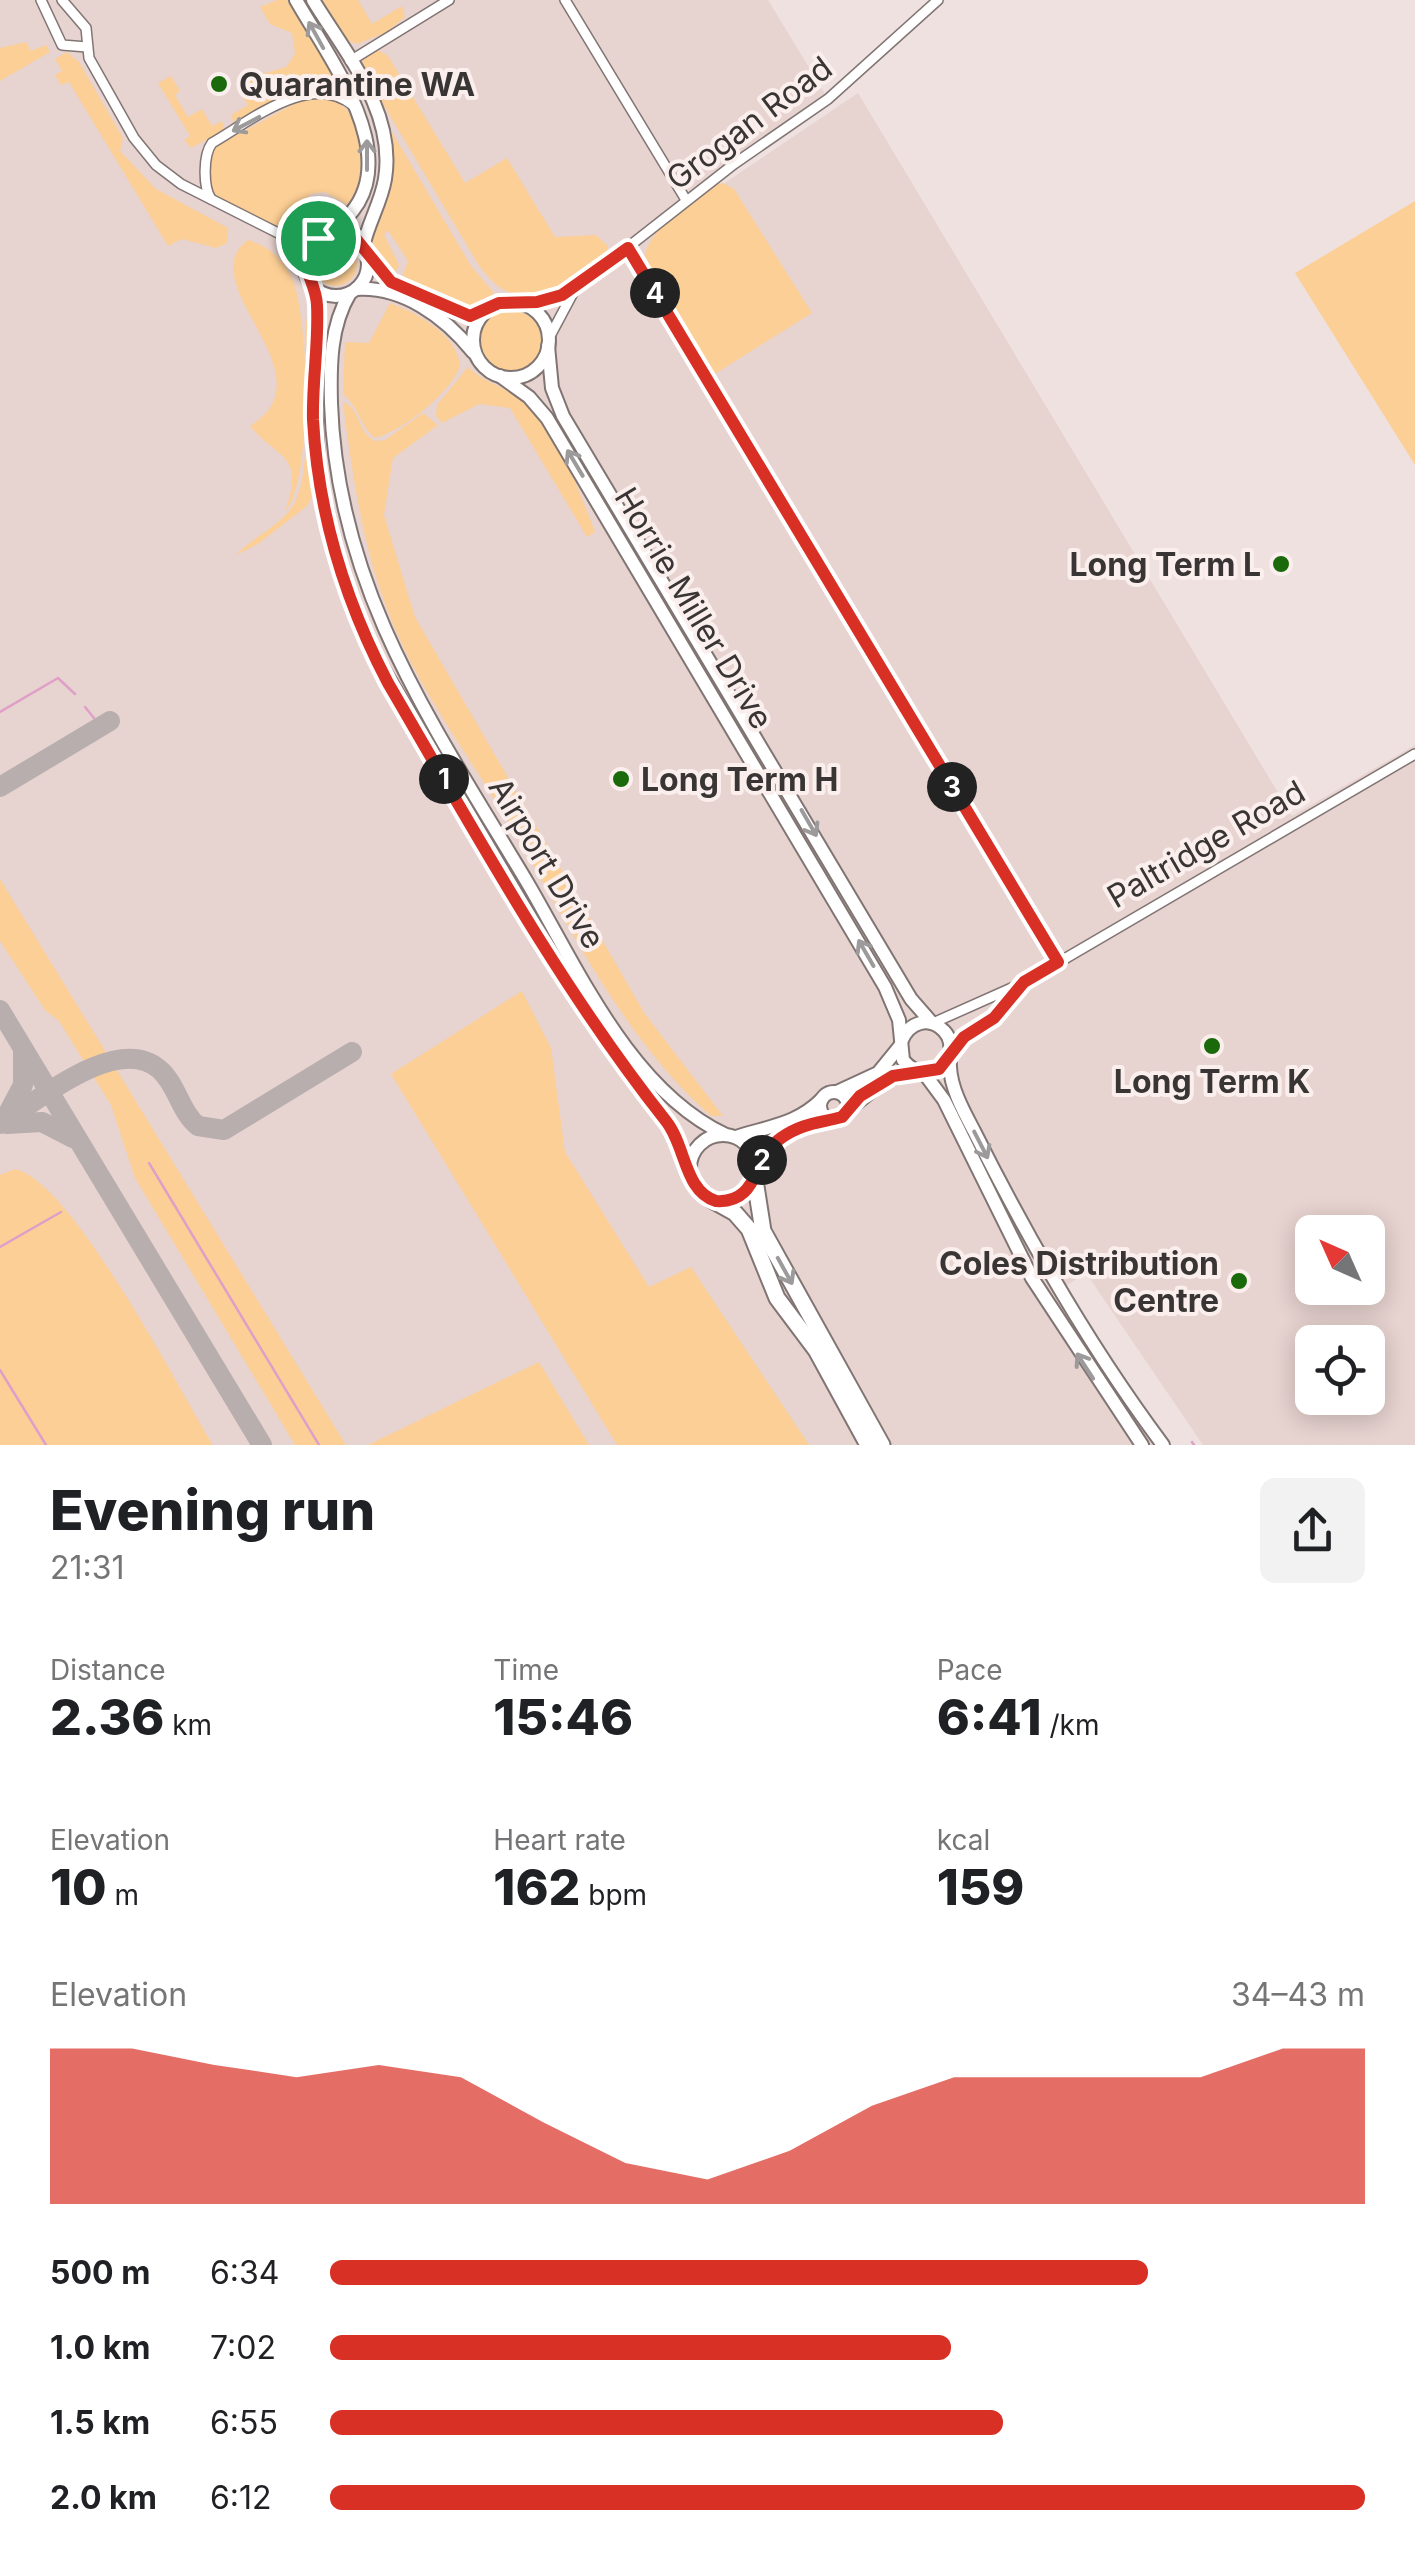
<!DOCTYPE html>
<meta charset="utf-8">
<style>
:root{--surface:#fff;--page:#f2f2f2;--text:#202124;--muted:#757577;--accent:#d93025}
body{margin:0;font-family:Inter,sans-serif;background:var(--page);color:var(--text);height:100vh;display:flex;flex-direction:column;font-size:38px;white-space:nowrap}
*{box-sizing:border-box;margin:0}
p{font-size:32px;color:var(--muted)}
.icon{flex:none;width:55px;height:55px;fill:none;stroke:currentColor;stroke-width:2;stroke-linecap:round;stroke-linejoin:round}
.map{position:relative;height:1445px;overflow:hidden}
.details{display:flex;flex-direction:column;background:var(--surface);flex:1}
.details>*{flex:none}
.needle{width:65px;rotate:315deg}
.tools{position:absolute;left:1295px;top:1215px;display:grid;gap:20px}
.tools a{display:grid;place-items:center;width:90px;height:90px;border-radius:15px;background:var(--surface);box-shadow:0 5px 25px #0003;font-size:50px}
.pin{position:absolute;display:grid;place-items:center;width:85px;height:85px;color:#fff;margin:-42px;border:5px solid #fff;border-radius:50%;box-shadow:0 2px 10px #0007}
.km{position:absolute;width:50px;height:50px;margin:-25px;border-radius:50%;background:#222;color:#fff;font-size:28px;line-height:50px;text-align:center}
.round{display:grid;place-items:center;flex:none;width:105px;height:105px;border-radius:15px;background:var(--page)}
.overview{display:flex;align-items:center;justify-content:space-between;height:170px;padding:0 50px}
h1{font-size:55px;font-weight:800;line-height:75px}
.figures{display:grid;grid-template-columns:repeat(3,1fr);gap:15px;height:170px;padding:10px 50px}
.figures div{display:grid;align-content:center}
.figures b{font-size:50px;font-weight:800}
.figures small{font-size:28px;font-weight:400}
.figures p{font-size:28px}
.chart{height:280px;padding:20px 50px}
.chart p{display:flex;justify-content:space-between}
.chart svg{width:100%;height:180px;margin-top:10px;fill:var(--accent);opacity:.7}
ul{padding:0 50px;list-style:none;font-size:32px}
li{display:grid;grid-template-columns:160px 120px 1fr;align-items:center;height:75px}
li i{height:25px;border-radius:12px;background:var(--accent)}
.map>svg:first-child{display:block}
.built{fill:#e7d3d0;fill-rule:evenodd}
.green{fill:#fccf96}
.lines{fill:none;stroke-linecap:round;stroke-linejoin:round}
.stream{stroke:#df9fc8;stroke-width:2.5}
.taxiway{stroke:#b8aead;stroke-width:20}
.minor-casing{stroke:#807573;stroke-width:12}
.primary-casing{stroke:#807573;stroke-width:16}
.motorway-casing{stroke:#807573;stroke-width:19}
.minor{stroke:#fff;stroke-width:9}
.primary{stroke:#fff;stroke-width:12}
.motorway{stroke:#fff;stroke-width:15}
.oneway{stroke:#9c9a9a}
.route-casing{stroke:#fff;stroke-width:20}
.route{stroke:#d93025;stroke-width:12}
.poi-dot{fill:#1a690a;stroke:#fbefed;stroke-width:4}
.labels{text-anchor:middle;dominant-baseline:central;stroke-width:8;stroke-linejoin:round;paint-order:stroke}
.poi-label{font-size:32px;font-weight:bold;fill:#393534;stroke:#fbefed;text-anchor:start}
.street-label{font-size:32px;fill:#393534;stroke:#fbefed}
</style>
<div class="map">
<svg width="1415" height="1445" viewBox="0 0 1415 1445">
<rect width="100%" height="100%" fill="#eee1e0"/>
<!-- built -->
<path class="built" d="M 0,0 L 768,0 L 828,99 L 751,151 L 640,240 L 858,93 L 1292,816 L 1415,745 L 1415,1445 L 1203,1445 L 1086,1273 L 1064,1287 L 1170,1445 L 0,1445 ZM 1312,1232 L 1368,1232 L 1368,1288 L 1312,1288 ZM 1312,1342 L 1368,1342 L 1368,1398 L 1312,1398 Z"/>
<!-- green -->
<g class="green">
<polygon points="277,0 287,0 341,89 309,88 234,124 231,115 248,105 241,94 247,92 244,79 286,67 295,54 292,33 270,24 260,7"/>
<polygon points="319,0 358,0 372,24 402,6 405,17 387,32 357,44 346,40"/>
<polygon points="26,42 31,51 46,45 50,52 0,81 0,48"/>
<path d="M 377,49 L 388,56 L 465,183 L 507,158 L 555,237 L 596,235 L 608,246 L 607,257 C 565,290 518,323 478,264 L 361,67 L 363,59 Z"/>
<polygon points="67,52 79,62 123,138 120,151 156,189 228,228 227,243 216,248 182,239 168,246 69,82 61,85 55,75 62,71 55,59"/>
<polygon points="171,76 180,91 175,95 188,117 202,109 212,126 222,121 225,130 191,148 184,140 190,136 158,83"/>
<path d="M 323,94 C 373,117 370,161 349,206 L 325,192 L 311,194 L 290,233 L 216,197 C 207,183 207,161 215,147 L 299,101 Z"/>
<polygon points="392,132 471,266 494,293 488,305 457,310 400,283 408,261 388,230 384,235 399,265 393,278 372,254 369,243 390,185"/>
<path d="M 714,185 L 723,183 L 734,189 L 812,313 L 710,377 L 643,268 C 642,231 687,207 714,185 Z"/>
<polygon points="317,200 326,200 344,213 324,231 297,234"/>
<polygon points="1415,201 1415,465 1295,273"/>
<path d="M 248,240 C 269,246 285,260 293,281 C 309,321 313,480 285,512 C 305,452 279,461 250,426 C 334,375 188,283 248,240 Z"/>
<circle cx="335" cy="264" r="22"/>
<path d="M 390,303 C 418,314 456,333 460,365 C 454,391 401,432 375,438 C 361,427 358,406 343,394 L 345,342 L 369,343 Z"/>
<circle cx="510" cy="342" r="32"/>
<path d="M 307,317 L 311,317 L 308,408 L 314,493 L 307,506 L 258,544 L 236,555 C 252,537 281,526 294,504 C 316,466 299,362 307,317 Z"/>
<path d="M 468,367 C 486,385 510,387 528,405 C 562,439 578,489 595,532 L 587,537 L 510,408 L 479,404 L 442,423 L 436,416 L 437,405 Z"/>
<path d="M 343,402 C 361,409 357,432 375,441 L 385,440 L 423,413 L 438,425 L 393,458 L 384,515 L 415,617 L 645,1014 L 723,1116 L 711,1116 C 620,1036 566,918 504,815 C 468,755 424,696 396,631 C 364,558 353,481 343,402 Z"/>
<polygon points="0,879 346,1445 295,1445 135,1178 111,1105 59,1021 45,1010 0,941"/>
<polygon points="522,991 551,1048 565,1152 649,1287 691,1267 809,1445 617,1445 391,1074"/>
<path d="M 15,1169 C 72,1181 179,1389 213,1445 L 0,1445 L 0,1175 Z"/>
<polygon points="539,1362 589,1445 368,1445"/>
</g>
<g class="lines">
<!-- stream -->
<g class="stream">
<polyline points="85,707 94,718"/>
<polyline points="0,712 58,678 75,694"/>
<polyline points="149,1163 319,1445"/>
<polyline points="0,1247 61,1212"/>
<polyline points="0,1370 46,1445"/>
<polyline points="1192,1442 1194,1445"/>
</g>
<!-- taxiway -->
<g class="taxiway">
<polyline points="0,787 110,721"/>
<polyline points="0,1010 262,1445"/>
<polyline points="5,1119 23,1085 23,1053"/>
<path d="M 0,1124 C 38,1101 117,1033 159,1069 C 177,1084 180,1112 198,1126 L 224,1130 L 352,1052"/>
<polyline points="7,1124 42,1122 73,1138"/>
</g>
<!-- minor casing -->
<g class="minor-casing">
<g id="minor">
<polyline points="41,0 62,45 87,47"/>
<polyline points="62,0 86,28 89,58 134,138 156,165 181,184 284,236 318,238"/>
<polyline points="565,0 686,200"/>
<polyline points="350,61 449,0"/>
<path d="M 211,199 C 203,187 203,155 212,143 C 252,120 311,70 354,106"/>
<polyline points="628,249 1057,963"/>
<polyline points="522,303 552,298 586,280 734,164 828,99 938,0"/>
<polyline points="549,338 573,293"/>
<polyline points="933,1023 1025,982 1415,754"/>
<polyline points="952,1051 994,1018 1019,987"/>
</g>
</g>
<!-- primary casing -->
<g class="primary-casing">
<g id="primary">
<path d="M 296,0 C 333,65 420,176 327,233"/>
<path d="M 313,0 C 346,54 396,112 385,179 C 381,203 368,223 363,247"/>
<circle cx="336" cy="264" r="32"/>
<path d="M 369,258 C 388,284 453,326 485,311"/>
<polyline points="312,285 317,307 313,373 319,475 340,571 369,645 594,1025 673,1129 690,1166"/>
<path d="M 356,289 C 403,286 445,317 473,352"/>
<path d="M 350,293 C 330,326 330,366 331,403 C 337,590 435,728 527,882 C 578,969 630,1090 726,1135"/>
<circle cx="511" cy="340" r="38"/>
<polyline points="548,346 552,388 563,416 911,999 932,1023"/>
<path d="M 500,376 L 529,397 L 547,418 L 885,987 L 899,1020 L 903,1060 C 919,1079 939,1075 951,1053"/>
<path d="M 902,1040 C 909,1023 929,1015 944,1031 C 954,1041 949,1053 950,1067 C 951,1089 964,1112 974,1131 C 1029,1241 1089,1346 1163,1445"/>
<polyline points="924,1073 944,1100 1032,1278 1142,1445"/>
<polyline points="837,1092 878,1073 900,1046"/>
<circle cx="834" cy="1106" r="14"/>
<polyline points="847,1111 884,1081 917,1071"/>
<circle cx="723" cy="1168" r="33"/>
<path d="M 736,1137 C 769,1126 796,1125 822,1099"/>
<path d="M 757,1169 C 774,1141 796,1122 830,1119"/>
</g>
</g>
<!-- motorway casing -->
<g class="motorway-casing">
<g id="motorway">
<polyline points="755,1180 763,1231 882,1445"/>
<polyline points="710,1199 735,1213 749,1229 777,1298 816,1350 868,1445"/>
</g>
</g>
<!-- minor -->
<use href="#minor" class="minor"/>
<!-- primary -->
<use href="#primary" class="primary"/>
<!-- motorway -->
<use href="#motorway" class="motorway"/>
</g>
<!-- one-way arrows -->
<defs><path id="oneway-shaft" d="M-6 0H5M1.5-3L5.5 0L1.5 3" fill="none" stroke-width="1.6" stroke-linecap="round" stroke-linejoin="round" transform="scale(2.5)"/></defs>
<g class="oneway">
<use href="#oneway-shaft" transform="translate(316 35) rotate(-119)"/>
<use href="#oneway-shaft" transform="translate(246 124) rotate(152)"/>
<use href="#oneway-shaft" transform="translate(367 155) rotate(-90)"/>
<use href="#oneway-shaft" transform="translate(575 463) rotate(-121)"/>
<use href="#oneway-shaft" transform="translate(809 823) rotate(60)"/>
<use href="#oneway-shaft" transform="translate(866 953) rotate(-120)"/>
<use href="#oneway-shaft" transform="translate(981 1145) rotate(63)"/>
<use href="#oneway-shaft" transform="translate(785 1271) rotate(61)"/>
<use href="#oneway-shaft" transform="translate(1085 1366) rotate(-123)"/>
</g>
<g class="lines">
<!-- route casing -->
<g class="route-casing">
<path id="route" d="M 327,233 L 356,239 L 391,282 L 470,316 L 499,303 L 537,302 L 562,295 L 628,248 L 1058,962 L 1024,982 L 994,1018 L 964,1037 L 939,1069 L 893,1076 L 860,1096 L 842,1117 C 820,1123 802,1123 781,1138 C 753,1158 759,1204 716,1201 C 684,1191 686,1146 666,1121 C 559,986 475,832 388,683 C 345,601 318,512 313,420 C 312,381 319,343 317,305 C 316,275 285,254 327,233 Z"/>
</g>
<!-- route -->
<use href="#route" class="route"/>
</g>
<!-- markers -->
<g class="poi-dot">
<circle cx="219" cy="84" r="10"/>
<circle cx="1281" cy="564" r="10"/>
<circle cx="621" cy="779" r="10"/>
<circle cx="1212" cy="1046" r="10"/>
<circle cx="1239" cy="1281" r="10"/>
</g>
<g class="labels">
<!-- poi labels -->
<g class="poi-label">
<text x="239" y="84">Quarantine WA</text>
<text x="1261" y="564" text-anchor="end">Long Term L</text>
<text x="641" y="779">Long Term H</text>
<text x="1212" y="1081" text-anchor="middle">Long Term K</text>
<text x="1219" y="1263" text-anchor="end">Coles Distribution<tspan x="1219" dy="37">Centre</tspan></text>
</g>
<!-- street labels -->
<g class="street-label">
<text transform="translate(749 123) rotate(-37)">Grogan Road</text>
<text transform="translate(694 608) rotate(59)">Horrie Miller Drive</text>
<text transform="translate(1206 844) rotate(-30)">Paltridge Road</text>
<text transform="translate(547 863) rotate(59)">Airport Drive</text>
</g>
</g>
</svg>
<div class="tools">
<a><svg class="needle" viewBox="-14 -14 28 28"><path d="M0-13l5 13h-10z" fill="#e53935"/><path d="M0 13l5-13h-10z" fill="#757577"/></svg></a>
<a><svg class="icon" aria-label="locate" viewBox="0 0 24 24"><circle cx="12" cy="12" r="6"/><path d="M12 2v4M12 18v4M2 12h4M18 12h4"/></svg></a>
</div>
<div class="pin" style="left:318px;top:238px;background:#1e9e55"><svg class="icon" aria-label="arrive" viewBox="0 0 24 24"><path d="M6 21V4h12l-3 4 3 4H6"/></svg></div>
<b class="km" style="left:444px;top:779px">1</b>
<b class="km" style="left:762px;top:1160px">2</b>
<b class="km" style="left:952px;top:787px">3</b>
<b class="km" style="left:655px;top:293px">4</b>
</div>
<section class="details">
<div class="overview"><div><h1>Evening run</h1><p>21:31</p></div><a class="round"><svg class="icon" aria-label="share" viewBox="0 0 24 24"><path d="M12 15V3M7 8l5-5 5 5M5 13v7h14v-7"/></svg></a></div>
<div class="figures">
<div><p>Distance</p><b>2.36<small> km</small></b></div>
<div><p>Time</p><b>15:46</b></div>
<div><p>Pace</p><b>6:41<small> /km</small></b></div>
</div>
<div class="figures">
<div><p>Elevation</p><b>10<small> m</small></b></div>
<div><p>Heart rate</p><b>162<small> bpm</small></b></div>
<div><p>kcal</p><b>159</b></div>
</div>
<div class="chart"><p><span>Elevation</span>34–43 m</p>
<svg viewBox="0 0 160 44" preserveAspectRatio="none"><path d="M0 44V6L10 6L20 10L30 13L40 10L50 13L60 24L70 34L80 38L90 31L100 20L110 13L120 13L130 13L140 13L150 6L160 6V44z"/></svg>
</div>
<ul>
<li><b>500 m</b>6:34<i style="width:79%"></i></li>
<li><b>1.0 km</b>7:02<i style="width:60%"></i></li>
<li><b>1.5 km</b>6:55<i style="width:65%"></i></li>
<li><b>2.0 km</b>6:12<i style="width:100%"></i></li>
</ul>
</section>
